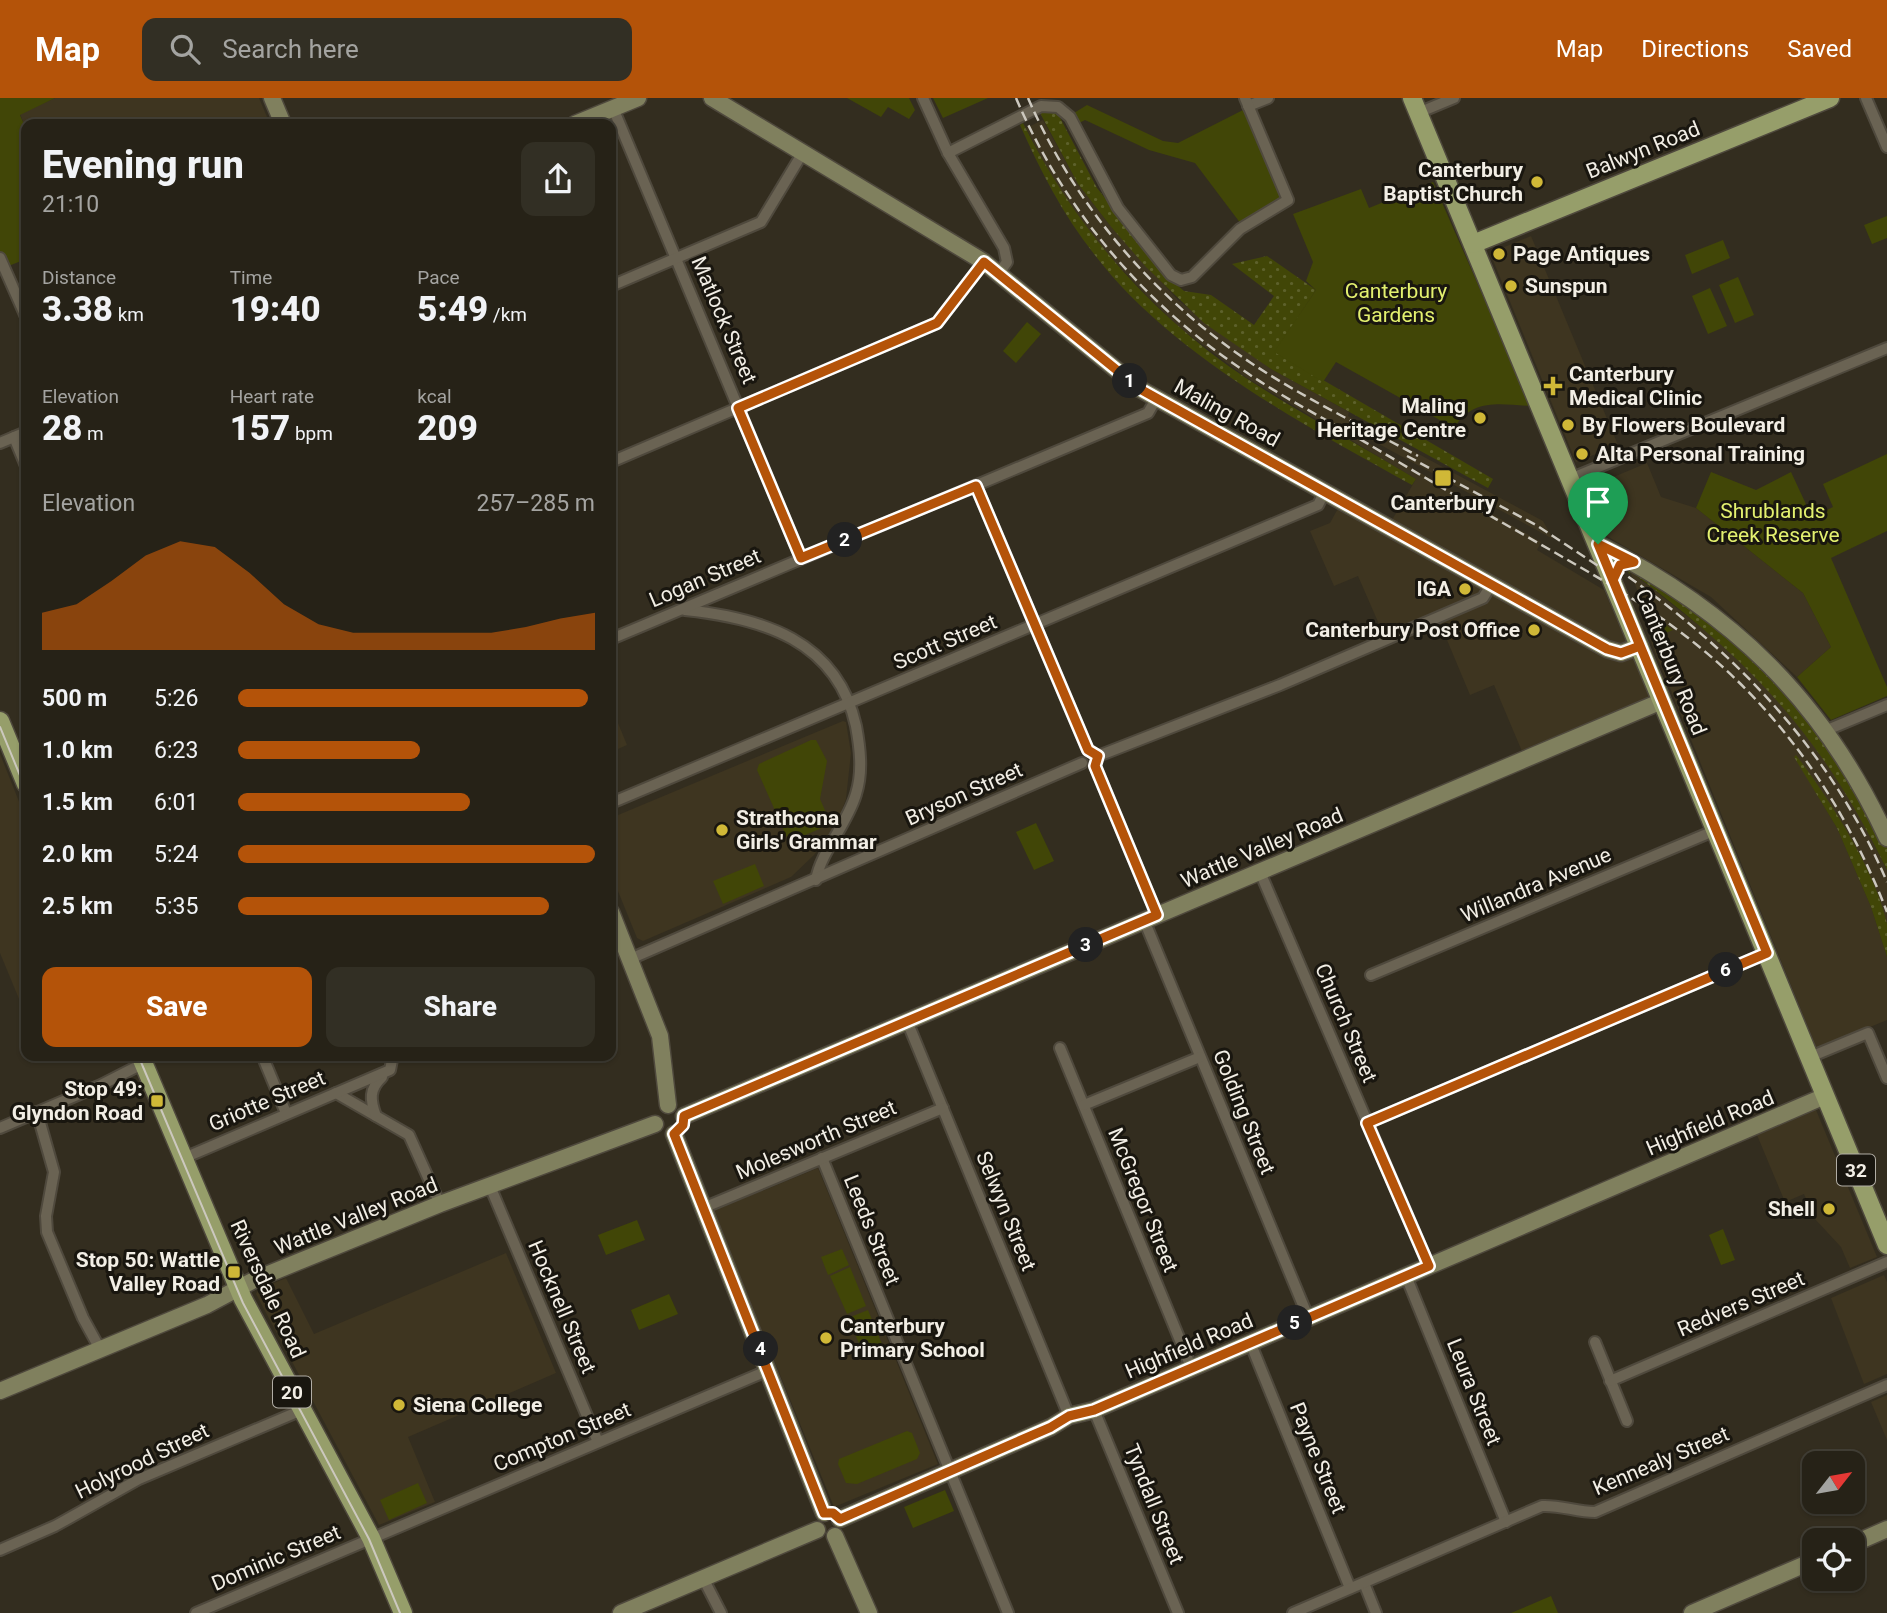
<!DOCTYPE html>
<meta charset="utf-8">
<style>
:root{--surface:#262217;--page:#322f24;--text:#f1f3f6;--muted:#a4a4a1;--line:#423f36;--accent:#b45309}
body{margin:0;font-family:Roboto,sans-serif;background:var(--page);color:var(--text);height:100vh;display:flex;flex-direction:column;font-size:26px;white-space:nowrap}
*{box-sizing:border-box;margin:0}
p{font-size:23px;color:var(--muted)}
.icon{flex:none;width:38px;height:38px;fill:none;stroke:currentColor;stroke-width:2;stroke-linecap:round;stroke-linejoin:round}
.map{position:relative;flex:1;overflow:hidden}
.details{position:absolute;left:21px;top:21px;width:595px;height:942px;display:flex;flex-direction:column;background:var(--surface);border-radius:14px;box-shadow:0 2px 5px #0004,0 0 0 2px var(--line)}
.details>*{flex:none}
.needle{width:46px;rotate:59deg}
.fabs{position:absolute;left:1802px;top:1353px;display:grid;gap:14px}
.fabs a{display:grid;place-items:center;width:63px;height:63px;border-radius:14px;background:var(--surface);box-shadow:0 2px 5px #0004,0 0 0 2px var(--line);font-size:35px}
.pin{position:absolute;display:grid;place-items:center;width:60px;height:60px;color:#fff;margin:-72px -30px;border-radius:50% 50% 50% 0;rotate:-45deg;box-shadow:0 0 7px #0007}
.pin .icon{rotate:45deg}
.km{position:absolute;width:35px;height:35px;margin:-18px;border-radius:50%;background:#222;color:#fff;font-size:19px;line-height:35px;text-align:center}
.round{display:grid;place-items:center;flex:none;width:74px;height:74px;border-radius:14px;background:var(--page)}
.summary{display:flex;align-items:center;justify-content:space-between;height:119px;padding:0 21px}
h1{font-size:38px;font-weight:800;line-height:52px}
.figures{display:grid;grid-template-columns:repeat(3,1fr);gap:10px;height:119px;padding:7px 21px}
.figures div{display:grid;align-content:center}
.figures b{font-size:35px;font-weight:800}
.figures small{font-size:19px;font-weight:400}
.figures p{font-size:19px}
.chart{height:196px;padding:14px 21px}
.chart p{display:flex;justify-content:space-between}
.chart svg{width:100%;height:126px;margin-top:7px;fill:var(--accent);opacity:.7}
.cta{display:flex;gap:14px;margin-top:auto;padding:14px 21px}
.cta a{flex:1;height:80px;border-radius:14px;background:var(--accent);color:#fff;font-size:28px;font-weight:800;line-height:80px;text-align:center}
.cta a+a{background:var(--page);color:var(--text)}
ul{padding:0 21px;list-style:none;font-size:23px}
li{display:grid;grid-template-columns:112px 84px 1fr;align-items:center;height:52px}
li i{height:18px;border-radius:9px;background:var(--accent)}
header{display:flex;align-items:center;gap:42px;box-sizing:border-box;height:98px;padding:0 35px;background:var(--accent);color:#fff}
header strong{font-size:33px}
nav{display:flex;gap:38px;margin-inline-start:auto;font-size:24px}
.search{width:490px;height:63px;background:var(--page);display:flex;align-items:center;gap:18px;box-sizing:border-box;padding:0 24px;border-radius:14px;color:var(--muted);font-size:26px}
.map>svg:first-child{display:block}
.built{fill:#3e3520}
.grass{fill:url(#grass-dots)}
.park{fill:#414607}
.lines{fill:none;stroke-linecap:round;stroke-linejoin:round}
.street-casing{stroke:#4f493d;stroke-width:14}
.secondary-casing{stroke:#4f493d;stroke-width:19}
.primary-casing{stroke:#4f493d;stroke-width:21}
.street{stroke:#6a6353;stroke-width:10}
.secondary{stroke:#80805e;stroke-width:16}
.primary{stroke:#969e6a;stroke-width:18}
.tram{stroke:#ccc8be;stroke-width:2}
.rail{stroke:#ccc8be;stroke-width:2.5;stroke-dasharray:10 5;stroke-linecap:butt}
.route-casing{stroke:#fff;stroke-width:14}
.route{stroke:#b45309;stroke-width:9}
.poi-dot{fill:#d0b837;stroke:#19160f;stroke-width:2.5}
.labels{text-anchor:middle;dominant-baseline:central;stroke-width:6;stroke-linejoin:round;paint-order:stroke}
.shield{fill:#19160f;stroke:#b1ada5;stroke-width:2}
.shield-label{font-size:19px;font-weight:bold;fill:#f2eee5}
.street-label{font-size:21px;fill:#f2eee5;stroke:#19160f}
.poi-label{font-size:21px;font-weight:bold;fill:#f2eee5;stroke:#19160f;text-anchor:start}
.park-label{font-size:21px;fill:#e3f06f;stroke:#19160f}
</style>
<header>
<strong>Map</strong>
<div class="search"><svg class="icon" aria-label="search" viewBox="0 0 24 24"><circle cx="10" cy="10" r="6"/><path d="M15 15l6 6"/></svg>Search here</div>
<nav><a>Map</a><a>Directions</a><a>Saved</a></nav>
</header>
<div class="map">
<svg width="1887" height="1515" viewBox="0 0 1887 1515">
<defs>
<pattern id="grass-dots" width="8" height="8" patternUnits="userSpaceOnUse" patternTransform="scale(1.75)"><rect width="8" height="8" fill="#414607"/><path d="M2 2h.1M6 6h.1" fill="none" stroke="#5d612b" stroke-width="1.8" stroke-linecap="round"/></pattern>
</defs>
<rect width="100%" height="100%" fill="#332d1f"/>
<!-- built -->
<g class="built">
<polygon points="55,0 259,0 270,26 26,26 26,31 20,16"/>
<polygon points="1043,22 1078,86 1112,130 1179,203 1271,271 1349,314 1348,318 1543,423 1553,441 1344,327 1342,330 1541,444 1537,452 1604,492 1652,604 1524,658 1494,587 1470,597 1437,518 1385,540 1358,478 1334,488 1310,433 1330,425 1346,396 1392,422 1416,381 1247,280 1180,230 1148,199 1102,150 1055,85 1026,30"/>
<polygon points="1531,138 1618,347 1576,364 1490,155"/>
<polygon points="1647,365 1661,399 1696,410 1803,495 1831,549 1797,579 1711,499 1605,437 1587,390"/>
<polygon points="1630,473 1716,541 1770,593 1819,653 1857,713 1887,772 1887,827 1852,745 1794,658 1837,730 1871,809 1887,859 1887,922 1817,951 1650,541 1672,532 1645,513"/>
<polygon points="611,608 627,647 611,654"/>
<polygon points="843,623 846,624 851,655 846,701 837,726 814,757 791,779 643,843 637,840 611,776 611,720"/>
<polygon points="0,656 26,721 24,913 0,855"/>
<polygon points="1816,1012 1877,1159 1850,1170 1841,1149 1814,1120 1804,1096 1785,1104 1757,1037"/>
<polygon points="818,1070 938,1366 834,1409 713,1113"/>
<polygon points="506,1155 556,1275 408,1339 435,1404 379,1427 256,1196 258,1192 286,1180 314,1236"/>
<polygon points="1884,1177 1887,1184 1887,1276 1864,1286 1831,1200"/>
<polygon points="1887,1297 1887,1342 1871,1304"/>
</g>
<!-- grass -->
<g class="grass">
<polygon points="1046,13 1057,14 1097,90 1171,182 1184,193 1211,197 1254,227 1274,198 1232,166 1267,158 1316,192 1275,254 1493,381 1488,390 1271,271 1204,225 1146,169 1112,130 1078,86 1040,15"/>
<path d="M 1023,25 C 1074,128 1150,216 1246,280 C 1301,316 1360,347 1416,381 L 1412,387 C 1305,328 1169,255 1094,156 C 1063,117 1040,72 1020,27 Z"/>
<path d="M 1627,469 L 1706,516 L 1812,619 L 1878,730 L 1887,750 L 1887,772 C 1821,636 1751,563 1631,474 L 1629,476 Z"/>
<polygon points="1643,513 1645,513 1673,532 1653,540"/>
<path d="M 1796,657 C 1829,700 1876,774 1887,826 C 1887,836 1887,849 1887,859 L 1871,809 L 1837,730 L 1794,659 Z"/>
</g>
<!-- park -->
<g class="park">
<polygon points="0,0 55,0 20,17 26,31 26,161 6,169 0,156"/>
<polygon points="847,0 909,0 915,12 909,21 888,9 881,19"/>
<polygon points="933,0 988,0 943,20"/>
<polygon points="1087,7 1163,43 1178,45 1245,11 1282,100 1241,126 1195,65 1149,52 1085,22 1079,25 1074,15"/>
<path d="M 1433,84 L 1531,308 C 1500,306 1472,300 1454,330 L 1336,264 L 1323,284 L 1274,254 L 1316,192 L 1306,183 L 1313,164 L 1293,116 L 1361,91 L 1369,110 Z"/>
<polygon points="1887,118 1887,140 1872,146 1864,127"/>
<polygon points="1723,142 1730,160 1692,176 1685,157"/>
<polygon points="1738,179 1754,217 1735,225 1719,187"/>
<polygon points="1710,190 1727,228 1708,236 1692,198"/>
<polygon points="1027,224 1041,236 1016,265 1003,253"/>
<polygon points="1887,356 1887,433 1831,460 1887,589 1887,598 1831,622 1797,579 1831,549 1803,495 1696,410 1711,374 1756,392 1791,374 1812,419 1833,409 1823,386"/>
<polygon points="811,642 816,642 827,663 820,701 831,726 789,744 757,672 759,666"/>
<polygon points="1036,725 1054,763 1034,772 1016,734"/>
<polygon points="755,766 764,788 723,806 713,783"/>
<polygon points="637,1122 645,1142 606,1157 598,1137"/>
<polygon points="1723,1131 1735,1162 1721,1167 1709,1137"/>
<polygon points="842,1151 849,1167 828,1177 821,1159"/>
<polygon points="850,1169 866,1208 847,1216 830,1178"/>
<polygon points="669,1196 678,1216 639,1232 631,1212"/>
<polygon points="868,1212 884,1251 865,1259 848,1220"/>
<polygon points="907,1333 912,1335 920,1355 917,1361 857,1386 846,1385 838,1366 839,1361"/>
<polygon points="418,1385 427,1405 389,1422 380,1402"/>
<polygon points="945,1392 954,1413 913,1430 904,1409"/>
<polygon points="1551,1498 1558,1515 1511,1515"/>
</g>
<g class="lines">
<!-- street casing -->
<g class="street-casing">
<g id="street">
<polyline points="923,0 948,55 1004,150 1007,164 999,175"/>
<polyline points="1866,0 1887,49"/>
<polyline points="1248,8 1268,0"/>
<polyline points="613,10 801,460"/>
<polyline points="1418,15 1454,0"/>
<polyline points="948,55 1041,8 1058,9 1070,19 1118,110 1171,177 1181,182 1192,179 1240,131 1288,102 1245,0"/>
<polyline points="0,160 26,219"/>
<polyline points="611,188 761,124 802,56"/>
<polyline points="14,339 26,368"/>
<polyline points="0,345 26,334"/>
<polyline points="611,364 937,225 984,164"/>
<polyline points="1572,380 1887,250"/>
<polyline points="976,388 1088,652"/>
<path d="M 685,512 C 762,520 837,542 856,628 C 860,650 863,674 856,696 C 847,727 821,753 816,782"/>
<polyline points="611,541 1148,315 1156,301"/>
<polyline points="1827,632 1887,607"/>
<polyline points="1098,658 1280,587 1483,500 1491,487"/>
<polyline points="1095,668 1157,817"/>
<polyline points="611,705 1318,407 1325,393"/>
<polyline points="1260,774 1429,1168"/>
<polyline points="1144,822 1308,1219"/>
<polyline points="630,861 1082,665"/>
<polyline points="1371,877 1716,732"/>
<polyline points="907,923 1069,1318"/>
<polyline points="1060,950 1191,1269"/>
<polyline points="262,957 286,1015"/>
<polyline points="1810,959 1868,935 1887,980"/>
<polyline points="336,995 409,1037 440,1106"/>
<polyline points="1084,1007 1200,959"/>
<polyline points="37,1014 54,1074 46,1118 47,1134 83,1220 100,1251"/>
<path d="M 376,1018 C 370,1002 369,991 382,979"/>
<polyline points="1367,1025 1767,855"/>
<polyline points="0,1030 101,987 144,965"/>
<polyline points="184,1060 390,972 393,957"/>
<polyline points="822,1060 1008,1515"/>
<polyline points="490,1088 598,1344"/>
<polyline points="703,1110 943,1010"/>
<polyline points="1406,1178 1506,1424"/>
<polyline points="1250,1244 1350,1490"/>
<polyline points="1595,1244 1627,1323"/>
<polyline points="1610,1283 1887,1164"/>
<polyline points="1094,1312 1178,1515"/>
<polyline points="0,1452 55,1428 139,1381 302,1312"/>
<polyline points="703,1480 721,1515"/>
<polyline points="1364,1485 1376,1515"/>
<polyline points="196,1515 769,1272"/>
<path d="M 1293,1515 L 1542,1408 C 1561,1407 1576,1414 1595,1414 L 1887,1287"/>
</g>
</g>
<!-- secondary casing -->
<g class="secondary-casing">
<g id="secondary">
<polyline points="272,0 283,26"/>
<polyline points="712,0 984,164 1140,291 1607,551 1621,555 1640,548"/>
<polyline points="575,26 638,0"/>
<path d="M 1598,446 C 1732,514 1824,603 1887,740"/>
<polyline points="611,814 660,938 668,1007"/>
<polyline points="684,1018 1662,603"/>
<polyline points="674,1036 824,1415"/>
<polyline points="0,1293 207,1207 256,1181 440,1106 655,1026"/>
<polyline points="840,1421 1051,1329 1069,1318 1094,1312 1825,998"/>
<polyline points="835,1438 869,1515"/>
<polyline points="1853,1446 1887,1431"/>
<polyline points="621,1515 817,1432"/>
<polyline points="1692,1515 1815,1462"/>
</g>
</g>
<!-- primary casing -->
<g class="primary-casing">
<g id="primary">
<polyline points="1412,0 1887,1147"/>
<polyline points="1473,146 1830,0"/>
<polyline points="0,623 26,686"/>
<polyline points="140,957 243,1201 371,1440 403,1515"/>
</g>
</g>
<!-- street -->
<use href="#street" class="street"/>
<!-- secondary -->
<use href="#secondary" class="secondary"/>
<!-- primary -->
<use href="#primary" class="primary"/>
<!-- tram -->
<g class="tram">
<polyline points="0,629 26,692"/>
<polyline points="138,957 243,1205 369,1441 400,1515"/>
</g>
<!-- rail -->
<g class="rail">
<path d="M 1016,0 C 1063,110 1141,203 1240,270 C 1274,294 1310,313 1346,333 C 1406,368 1465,404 1526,438 C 1585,472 1644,504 1697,547 C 1784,617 1847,710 1887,814"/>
<path d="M 1028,0 C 1075,108 1153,199 1251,265 C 1304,300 1362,328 1418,358"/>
<polyline points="1407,358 1536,427 1621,483"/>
<path d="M 1616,470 C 1733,551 1831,652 1887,784"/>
</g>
</g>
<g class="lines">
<!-- route casing -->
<g class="route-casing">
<path id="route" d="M 1598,446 C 1612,480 1626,514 1640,548 L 1621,555 L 1607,551 L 1140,291 L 984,164 L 937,225 L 738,310 L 801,460 L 976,388 L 1088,652 L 1098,658 L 1095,668 L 1157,817 L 684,1018 L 683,1027 L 674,1036 L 824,1415 L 833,1415 L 840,1421 L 1051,1329 L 1069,1318 L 1094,1312 L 1429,1168 L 1367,1025 L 1767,855 L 1613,482 L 1620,467 L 1634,464 L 1598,446"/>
</g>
<!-- route -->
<use href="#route" class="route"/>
</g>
<!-- markers -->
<g class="poi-dot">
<circle cx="1537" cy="84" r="7"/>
<circle cx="1499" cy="156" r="7"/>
<circle cx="1511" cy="188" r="7"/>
<path d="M1549.5 277.5h7v7h7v7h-7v7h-7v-7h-7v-7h7z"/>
<circle cx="1480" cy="320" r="7"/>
<circle cx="1568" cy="327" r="7"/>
<circle cx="1582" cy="356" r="7"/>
<rect x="1434" y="371" width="18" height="18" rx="3.5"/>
<circle cx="1465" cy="491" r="7"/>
<circle cx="1534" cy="532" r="7"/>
<circle cx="722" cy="732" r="7"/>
<rect x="150" y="996" width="14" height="14" rx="3.5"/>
<circle cx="1829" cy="1111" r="7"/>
<rect x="227" y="1167" width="14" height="14" rx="3.5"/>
<circle cx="826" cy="1240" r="7"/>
<circle cx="399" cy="1307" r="7"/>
</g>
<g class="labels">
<!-- shield labels -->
<g class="shield">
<rect x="1837" y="1056.5" width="38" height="31" rx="5"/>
<rect x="273" y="1278.5" width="38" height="31" rx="5"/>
</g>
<g class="shield-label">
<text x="1856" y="1072">32</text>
<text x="292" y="1294">20</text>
</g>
<!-- street labels -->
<g class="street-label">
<text transform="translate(1643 52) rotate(-22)">Balwyn Road</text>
<text transform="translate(724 222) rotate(67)">Matlock Street</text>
<text transform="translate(1227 315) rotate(29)">Maling Road</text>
<text transform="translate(705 480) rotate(-23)">Logan Street</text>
<text transform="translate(945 544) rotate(-23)">Scott Street</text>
<text transform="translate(1671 564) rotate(68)">Canterbury Road</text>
<text transform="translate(964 696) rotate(-24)">Bryson Street</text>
<text transform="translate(1262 750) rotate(-23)">Wattle Valley Road</text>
<text transform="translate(1536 787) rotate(-23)">Willandra Avenue</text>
<text transform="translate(1346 925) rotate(67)">Church Street</text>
<text transform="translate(267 1003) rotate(-23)">Griotte Street</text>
<text transform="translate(1244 1014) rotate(68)">Golding Street</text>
<text transform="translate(1710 1025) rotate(-23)">Highfield Road</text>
<text transform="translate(816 1042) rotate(-23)">Molesworth Street</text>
<text transform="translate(1143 1102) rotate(68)">McGregor Street</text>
<text transform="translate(1006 1113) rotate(68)">Selwyn Street</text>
<text transform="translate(356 1118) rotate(-22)">Wattle Valley Road</text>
<text transform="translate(872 1132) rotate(68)">Leeds Street</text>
<text transform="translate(268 1191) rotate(65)">Riversdale Road</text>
<text transform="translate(1741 1206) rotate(-23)">Redvers Street</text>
<text transform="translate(562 1209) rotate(67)">Hocknell Street</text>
<text transform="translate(1189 1248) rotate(-23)">Highfield Road</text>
<text transform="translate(1474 1294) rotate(68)">Leura Street</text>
<text transform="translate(562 1339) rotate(-23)">Compton Street</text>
<text transform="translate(1318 1360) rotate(68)">Payne Street</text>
<text transform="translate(142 1363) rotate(-26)">Holyrood Street</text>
<text transform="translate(1661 1363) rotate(-23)">Kennealy Street</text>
<text transform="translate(1154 1406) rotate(68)">Tyndall Street</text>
<text transform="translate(276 1460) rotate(-23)">Dominic Street</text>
</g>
<!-- poi labels -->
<g class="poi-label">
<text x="1523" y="72" text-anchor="end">Canterbury<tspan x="1523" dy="24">Baptist Church</tspan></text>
<text x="1513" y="156">Page Antiques</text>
<text x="1525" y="188">Sunspun</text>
<text x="1569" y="276">Canterbury<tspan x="1569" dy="24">Medical Clinic</tspan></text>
<text x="1466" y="308" text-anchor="end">Maling<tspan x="1466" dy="24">Heritage Centre</tspan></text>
<text x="1582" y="327">By Flowers Boulevard</text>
<text x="1596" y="356">Alta Personal Training</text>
<text x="1443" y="405" text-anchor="middle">Canterbury</text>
<text x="1451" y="491" text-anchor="end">IGA</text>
<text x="1520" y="532" text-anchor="end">Canterbury Post Office</text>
<text x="736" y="720">Strathcona<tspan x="736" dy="24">Girls' Grammar</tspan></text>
<text x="143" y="991" text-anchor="end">Stop 49:<tspan x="143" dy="24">Glyndon Road</tspan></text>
<text x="1815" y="1111" text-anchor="end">Shell</text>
<text x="220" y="1162" text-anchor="end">Stop 50: Wattle<tspan x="220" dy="24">Valley Road</tspan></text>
<text x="840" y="1228">Canterbury<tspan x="840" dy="24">Primary School</tspan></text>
<text x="413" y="1307">Siena College</text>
</g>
<!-- park labels -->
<g class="park-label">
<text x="1396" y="193">Canterbury<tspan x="1396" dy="24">Gardens</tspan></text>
<text x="1773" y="413">Shrublands<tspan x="1773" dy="24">Creek Reserve</tspan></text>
</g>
</g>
</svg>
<div class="fabs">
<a><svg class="needle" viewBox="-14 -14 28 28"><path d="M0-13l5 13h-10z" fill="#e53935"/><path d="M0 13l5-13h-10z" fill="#a4a4a1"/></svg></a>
<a><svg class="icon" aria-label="locate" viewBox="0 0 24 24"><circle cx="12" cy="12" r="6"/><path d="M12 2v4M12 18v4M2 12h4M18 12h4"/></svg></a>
</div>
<div class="pin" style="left:1598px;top:446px;background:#1e9e55"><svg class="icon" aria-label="arrive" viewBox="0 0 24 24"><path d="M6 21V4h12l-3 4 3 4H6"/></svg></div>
<b class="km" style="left:1130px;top:283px">1</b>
<b class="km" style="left:845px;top:442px">2</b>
<b class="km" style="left:1086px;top:847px">3</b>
<b class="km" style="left:761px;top:1251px">4</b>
<b class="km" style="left:1295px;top:1225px">5</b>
<b class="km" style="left:1726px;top:872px">6</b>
<section class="details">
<div class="summary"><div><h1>Evening run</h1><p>21:10</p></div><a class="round"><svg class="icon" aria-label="share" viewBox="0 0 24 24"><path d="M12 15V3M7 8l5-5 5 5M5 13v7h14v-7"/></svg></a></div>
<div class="figures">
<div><p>Distance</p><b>3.38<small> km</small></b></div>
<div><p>Time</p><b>19:40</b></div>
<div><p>Pace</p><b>5:49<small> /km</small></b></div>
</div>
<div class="figures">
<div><p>Elevation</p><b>28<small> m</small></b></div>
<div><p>Heart rate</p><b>157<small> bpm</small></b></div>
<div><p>kcal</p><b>209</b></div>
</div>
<div class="chart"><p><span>Elevation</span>257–285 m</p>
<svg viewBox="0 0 160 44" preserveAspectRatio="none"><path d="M0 44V31L10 28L20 20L30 11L40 6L50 8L60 17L70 28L80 35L90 38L100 38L110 38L120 38L130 38L140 36L150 33L160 31V44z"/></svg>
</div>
<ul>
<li><b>500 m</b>5:26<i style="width:98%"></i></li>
<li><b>1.0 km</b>6:23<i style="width:51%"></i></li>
<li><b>1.5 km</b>6:01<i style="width:65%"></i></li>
<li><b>2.0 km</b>5:24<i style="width:100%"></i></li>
<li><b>2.5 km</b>5:35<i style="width:87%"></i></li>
</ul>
<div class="cta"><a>Save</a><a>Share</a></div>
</section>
</div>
